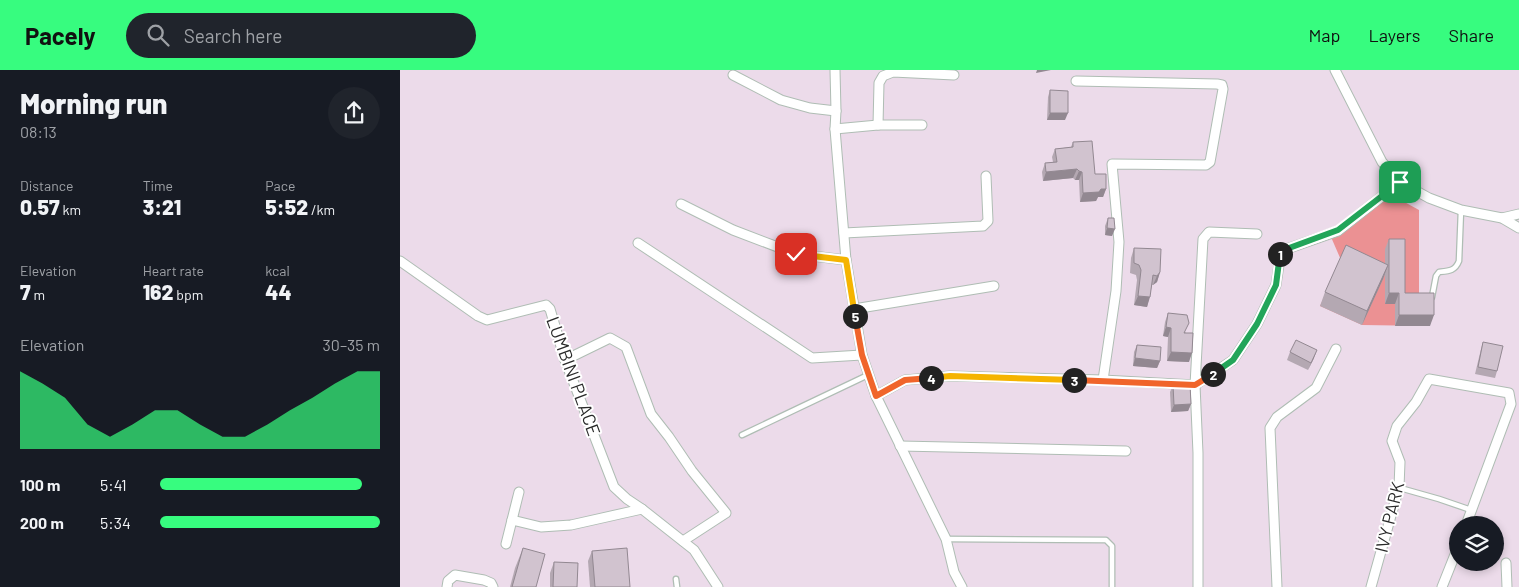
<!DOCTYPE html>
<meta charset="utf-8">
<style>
:root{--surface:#171b24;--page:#20242c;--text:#f1f3f6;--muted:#9ea1a6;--accent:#37fc7f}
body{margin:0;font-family:Barlow,sans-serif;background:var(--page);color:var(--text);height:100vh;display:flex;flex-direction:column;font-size:19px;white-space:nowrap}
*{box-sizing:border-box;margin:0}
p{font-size:16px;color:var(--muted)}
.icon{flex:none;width:28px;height:28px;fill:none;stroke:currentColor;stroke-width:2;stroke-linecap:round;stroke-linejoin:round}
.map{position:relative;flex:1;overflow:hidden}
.drawer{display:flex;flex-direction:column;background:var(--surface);width:400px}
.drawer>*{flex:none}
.tools{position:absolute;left:1049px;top:446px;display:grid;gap:10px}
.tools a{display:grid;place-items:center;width:55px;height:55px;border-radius:50%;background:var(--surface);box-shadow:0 2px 8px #0003;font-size:25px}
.pin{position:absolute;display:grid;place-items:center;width:42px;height:42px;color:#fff;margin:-21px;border-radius:10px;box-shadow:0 2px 8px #0006}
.km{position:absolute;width:25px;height:25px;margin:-12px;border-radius:50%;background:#222;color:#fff;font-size:14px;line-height:25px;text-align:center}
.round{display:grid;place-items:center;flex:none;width:52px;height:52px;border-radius:26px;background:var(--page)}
.headline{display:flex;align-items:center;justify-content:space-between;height:85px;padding:0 20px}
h1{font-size:28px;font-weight:800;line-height:38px}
.stats{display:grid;grid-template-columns:repeat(3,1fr);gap:8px;height:85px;padding:5px 20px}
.stats div{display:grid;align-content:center}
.stats b{font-size:21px;font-weight:800}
.stats small{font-size:14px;font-weight:400}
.stats p{font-size:14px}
.chart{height:140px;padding:10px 20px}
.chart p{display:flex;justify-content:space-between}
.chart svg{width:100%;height:90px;margin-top:5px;fill:var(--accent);opacity:.7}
ul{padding:0 20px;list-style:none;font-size:16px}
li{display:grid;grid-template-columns:80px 60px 1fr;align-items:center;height:38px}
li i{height:12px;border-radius:6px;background:var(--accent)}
header{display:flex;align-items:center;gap:30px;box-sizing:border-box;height:70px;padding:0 25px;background:var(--accent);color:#111}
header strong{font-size:24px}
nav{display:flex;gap:28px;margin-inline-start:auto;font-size:18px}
.search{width:350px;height:45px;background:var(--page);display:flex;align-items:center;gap:12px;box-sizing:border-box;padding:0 18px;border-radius:28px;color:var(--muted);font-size:19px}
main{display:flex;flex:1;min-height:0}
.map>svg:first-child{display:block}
.pitch{fill:#eb9193}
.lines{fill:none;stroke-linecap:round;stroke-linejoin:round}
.service-casing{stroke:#afbdb4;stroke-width:7}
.minor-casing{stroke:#afbdb4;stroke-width:11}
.service{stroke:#fff;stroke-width:4.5}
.minor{stroke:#fff;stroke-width:9}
.wall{fill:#b4a8b2}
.shaded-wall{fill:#928891}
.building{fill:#d1c3cf;stroke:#928891}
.split-1-casing{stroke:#fff;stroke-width:10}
.split-2-casing{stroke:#fff;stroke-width:10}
.split-3-casing{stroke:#fff;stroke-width:10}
.split-4-casing{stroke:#fff;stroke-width:10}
.split-5-casing{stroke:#fff;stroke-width:10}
.split-6-casing{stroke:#fff;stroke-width:10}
.split-1{stroke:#22a559;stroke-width:6}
.split-2{stroke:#22a559;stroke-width:6}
.split-3{stroke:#f0652b;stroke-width:6}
.split-4{stroke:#f5b400;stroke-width:6}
.split-5{stroke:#f0652b;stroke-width:6}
.split-6{stroke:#f5b400;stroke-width:6}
.labels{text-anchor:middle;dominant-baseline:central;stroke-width:4;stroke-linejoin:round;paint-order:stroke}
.street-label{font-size:18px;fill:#292929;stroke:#fff}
</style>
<header>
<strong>Pacely</strong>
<div class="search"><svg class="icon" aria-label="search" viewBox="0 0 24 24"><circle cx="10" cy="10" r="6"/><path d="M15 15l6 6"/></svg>Search here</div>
<nav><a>Map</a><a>Layers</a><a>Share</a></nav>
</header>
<main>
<section class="drawer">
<div class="headline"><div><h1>Morning run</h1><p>08:13</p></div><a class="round"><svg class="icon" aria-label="share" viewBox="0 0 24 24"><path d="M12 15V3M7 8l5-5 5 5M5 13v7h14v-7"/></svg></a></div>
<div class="stats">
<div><p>Distance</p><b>0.57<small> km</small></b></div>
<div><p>Time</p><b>3:21</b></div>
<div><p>Pace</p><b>5:52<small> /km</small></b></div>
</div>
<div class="stats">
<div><p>Elevation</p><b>7<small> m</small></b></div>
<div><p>Heart rate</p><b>162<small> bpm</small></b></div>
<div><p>kcal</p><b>44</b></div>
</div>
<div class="chart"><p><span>Elevation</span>30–35 m</p>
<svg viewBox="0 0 160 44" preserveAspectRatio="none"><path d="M0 44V6L10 12L20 19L30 32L40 38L50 32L60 25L70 25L80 32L90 38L100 38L110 32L120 25L130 19L140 12L150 6L160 6V44z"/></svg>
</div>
<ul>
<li><b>100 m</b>5:41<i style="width:92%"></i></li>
<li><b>200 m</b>5:34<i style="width:100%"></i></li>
</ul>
</section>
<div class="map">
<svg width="1119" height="517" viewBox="0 0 1119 517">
<rect width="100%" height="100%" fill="#ecdbea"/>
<!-- pitch -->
<path class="pitch" d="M 988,123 L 1019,140 L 1019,233 L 1030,234 L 1030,256 L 962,255 L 920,236 L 941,190 L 931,167 C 949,163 974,137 988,123 Z"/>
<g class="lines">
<!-- service casing -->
<g class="service-casing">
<g id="service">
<path d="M 1032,227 L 1036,206 L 1039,202 C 1049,201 1055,201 1059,191 L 1061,140"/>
<polyline points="342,365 468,305"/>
<polyline points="1000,418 1039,429 1071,440"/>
<polyline points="546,469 706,470 712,476 712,517"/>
<polyline points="276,509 277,517"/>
</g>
</g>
<!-- minor casing -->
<g class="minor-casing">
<g id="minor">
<polyline points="435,0 436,41 435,59 446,190 462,285 476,326 546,469 554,502 562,517"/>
<polyline points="935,0 982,92 1000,112 1029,128 1061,140 1102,148 1119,158"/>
<polyline points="333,5 381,30 410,38 436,41"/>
<polyline points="676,11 817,14 822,15 823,19 810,92 806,95 712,94 719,172 716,221 703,310"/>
<polyline points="478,55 479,13 483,6 493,2 554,5"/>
<polyline points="435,59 478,55 522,55"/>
<polyline points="281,134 333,160 396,184 446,190"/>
<polyline points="1102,148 1119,144"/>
<polyline points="444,163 583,156 588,151 586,106"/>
<polyline points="238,173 412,288 462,285"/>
<polyline points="0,191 78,246 87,250 146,235 150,239 165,290 214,417 227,429 242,439 294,480 318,517"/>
<polyline points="454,239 594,216"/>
<polyline points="165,290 210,268 226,277 251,344 269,367 292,401 326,443 283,471"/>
<polyline points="476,326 505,310 550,306 703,310 795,315 833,290 857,254 876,215 881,181 938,161 1000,112"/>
<polyline points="500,376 726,381"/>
<polyline points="112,450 141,457 171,455 242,439"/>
<polyline points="106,474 119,422"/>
<polyline points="1106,493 1107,517"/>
<polyline points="47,517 48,511 55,505 84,510 91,513 93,517"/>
<polyline points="798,517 798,383 795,315 803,169 809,162 857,164"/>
<polyline points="877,517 870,358 877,347 916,318 936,279"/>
<polyline points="971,517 999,417 1000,392 992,371 997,356 1016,332 1029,309 1109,323 1111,334 1066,455"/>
<polyline points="1042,517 1058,477"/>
</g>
</g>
<!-- service -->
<use href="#service" class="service"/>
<!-- minor -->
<use href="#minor" class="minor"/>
</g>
<!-- wall -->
<g class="wall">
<polygon points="650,20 665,50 647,50 648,27"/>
<polygon points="673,72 695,104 706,119 703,127 698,127 696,131 680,132 679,110 675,110 673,108 643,111 642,102 645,93 653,92 652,87 655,79 671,77"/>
<polygon points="708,148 712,166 705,165 705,156"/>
<polygon points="989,169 1005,223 1030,256 995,256 995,234 985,234 985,205 962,255 920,236 925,222 985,193 985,179"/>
<polygon points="734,178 760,202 757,212 753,215 752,215 747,237 734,235 737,210 736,205 730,203 731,188"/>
<polygon points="768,243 786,263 789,292 767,291 768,267 763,266 765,252"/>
<polygon points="1083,272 1097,301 1095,308 1075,304 1081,279"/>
<polygon points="737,275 760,291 757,298 733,296 734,282"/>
<polygon points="890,282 914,288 908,300 887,290"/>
<polygon points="773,315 791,334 788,341 771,342 770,322"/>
<polygon points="123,478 136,517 110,517 115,498"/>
<polygon points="192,481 230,517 190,517 188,491"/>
<polygon points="154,492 177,517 150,517 150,503"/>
</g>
<!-- shaded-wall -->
<g class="shaded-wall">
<polygon points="637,0 651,0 636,3"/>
<polygon points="650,43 668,43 665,50 647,50"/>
<polygon points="677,99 673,108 643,111 646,102"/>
<polygon points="679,101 682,102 679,110 675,110"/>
<polygon points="701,119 706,119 703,127 698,127 696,131 680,132 683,123"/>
<polygon points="707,158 715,159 712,166 705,165"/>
<polygon points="988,195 983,209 962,255 967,241"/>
<polygon points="760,202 757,212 753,215 757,206"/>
<polygon points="989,223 999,223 995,234 985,234"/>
<polygon points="738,226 750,227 747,237 734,235"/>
<polygon points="999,245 1034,245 1030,256 995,256"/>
<polygon points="766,257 771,258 768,267 763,266"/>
<polygon points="917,280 914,288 908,300 911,293"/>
<polygon points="771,282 792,283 789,292 767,291"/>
<polygon points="735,288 760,291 757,298 733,296"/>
<polygon points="791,334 788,341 771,342 774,335"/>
</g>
<!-- building -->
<g class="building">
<polygon points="650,20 668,21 668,43 650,43"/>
<polygon points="692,71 695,104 706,104 706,119 701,119 699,122 683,123 682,102 679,101 677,99 646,102 645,93 657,92 655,79 673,77 673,72"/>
<polygon points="708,148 714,148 715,159 707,158"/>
<polygon points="989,169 1005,169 1005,223 1034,223 1034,245 999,245 999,223 989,223"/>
<polygon points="946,175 988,195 967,241 925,222"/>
<polygon points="734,178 761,179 760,202 757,206 753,205 750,227 738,226 741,200 739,195 734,193"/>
<polygon points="768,243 787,245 789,253 784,263 793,263 792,283 771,282 771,258 766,257"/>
<polygon points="896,270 917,280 911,293 890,282"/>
<polygon points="1083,272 1103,276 1097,301 1078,297"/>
<polygon points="737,275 761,277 760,291 735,288"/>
<polygon points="790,314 791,334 774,335 773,315"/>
<polygon points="123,478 145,484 136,517 112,517"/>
<polygon points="227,478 230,517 195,517 192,481"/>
<polygon points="154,492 178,493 177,517 153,517"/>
</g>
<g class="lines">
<!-- split-1 casing -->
<g class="split-1-casing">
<polyline id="split-1" points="880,184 881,181 938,160 1000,112"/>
</g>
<!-- split-2 casing -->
<g class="split-2-casing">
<polyline id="split-2" points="813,304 833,290 857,254 876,215 880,184"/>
</g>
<!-- split-3 casing -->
<g class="split-3-casing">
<polyline id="split-3" points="674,310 795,315 813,304"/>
</g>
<!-- split-4 casing -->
<g class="split-4-casing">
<polyline id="split-4" points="531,308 550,306 674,310"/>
</g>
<!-- split-5 casing -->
<g class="split-5-casing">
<polyline id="split-5" points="455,246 462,285 476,326 505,310 531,308"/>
</g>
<!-- split-6 casing -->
<g class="split-6-casing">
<polyline id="split-6" points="396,184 446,190 455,246"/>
</g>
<!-- split-1 -->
<use href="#split-1" class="split-1"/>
<!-- split-2 -->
<use href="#split-2" class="split-2"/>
<!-- split-3 -->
<use href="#split-3" class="split-3"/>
<!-- split-4 -->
<use href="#split-4" class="split-4"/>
<!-- split-5 -->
<use href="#split-5" class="split-5"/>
<!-- split-6 -->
<use href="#split-6" class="split-6"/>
</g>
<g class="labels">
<!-- street labels -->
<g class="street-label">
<text transform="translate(174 306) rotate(70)">LUMBINI PLACE</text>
<text transform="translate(989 447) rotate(-76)">IVY PARK</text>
</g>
</g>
</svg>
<div class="tools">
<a><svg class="icon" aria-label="layers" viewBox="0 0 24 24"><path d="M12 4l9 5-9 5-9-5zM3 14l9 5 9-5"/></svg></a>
</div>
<div class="pin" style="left:1000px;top:112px;background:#1e9e55"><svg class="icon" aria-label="arrive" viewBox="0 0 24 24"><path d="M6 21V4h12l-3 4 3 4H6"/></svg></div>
<div class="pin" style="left:396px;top:184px;background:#d93025"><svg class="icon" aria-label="check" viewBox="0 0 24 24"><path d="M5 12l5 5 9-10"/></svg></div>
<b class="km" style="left:880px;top:184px">1</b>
<b class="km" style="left:813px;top:304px">2</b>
<b class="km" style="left:674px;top:310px">3</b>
<b class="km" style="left:531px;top:308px">4</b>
<b class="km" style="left:455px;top:246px">5</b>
</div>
</main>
